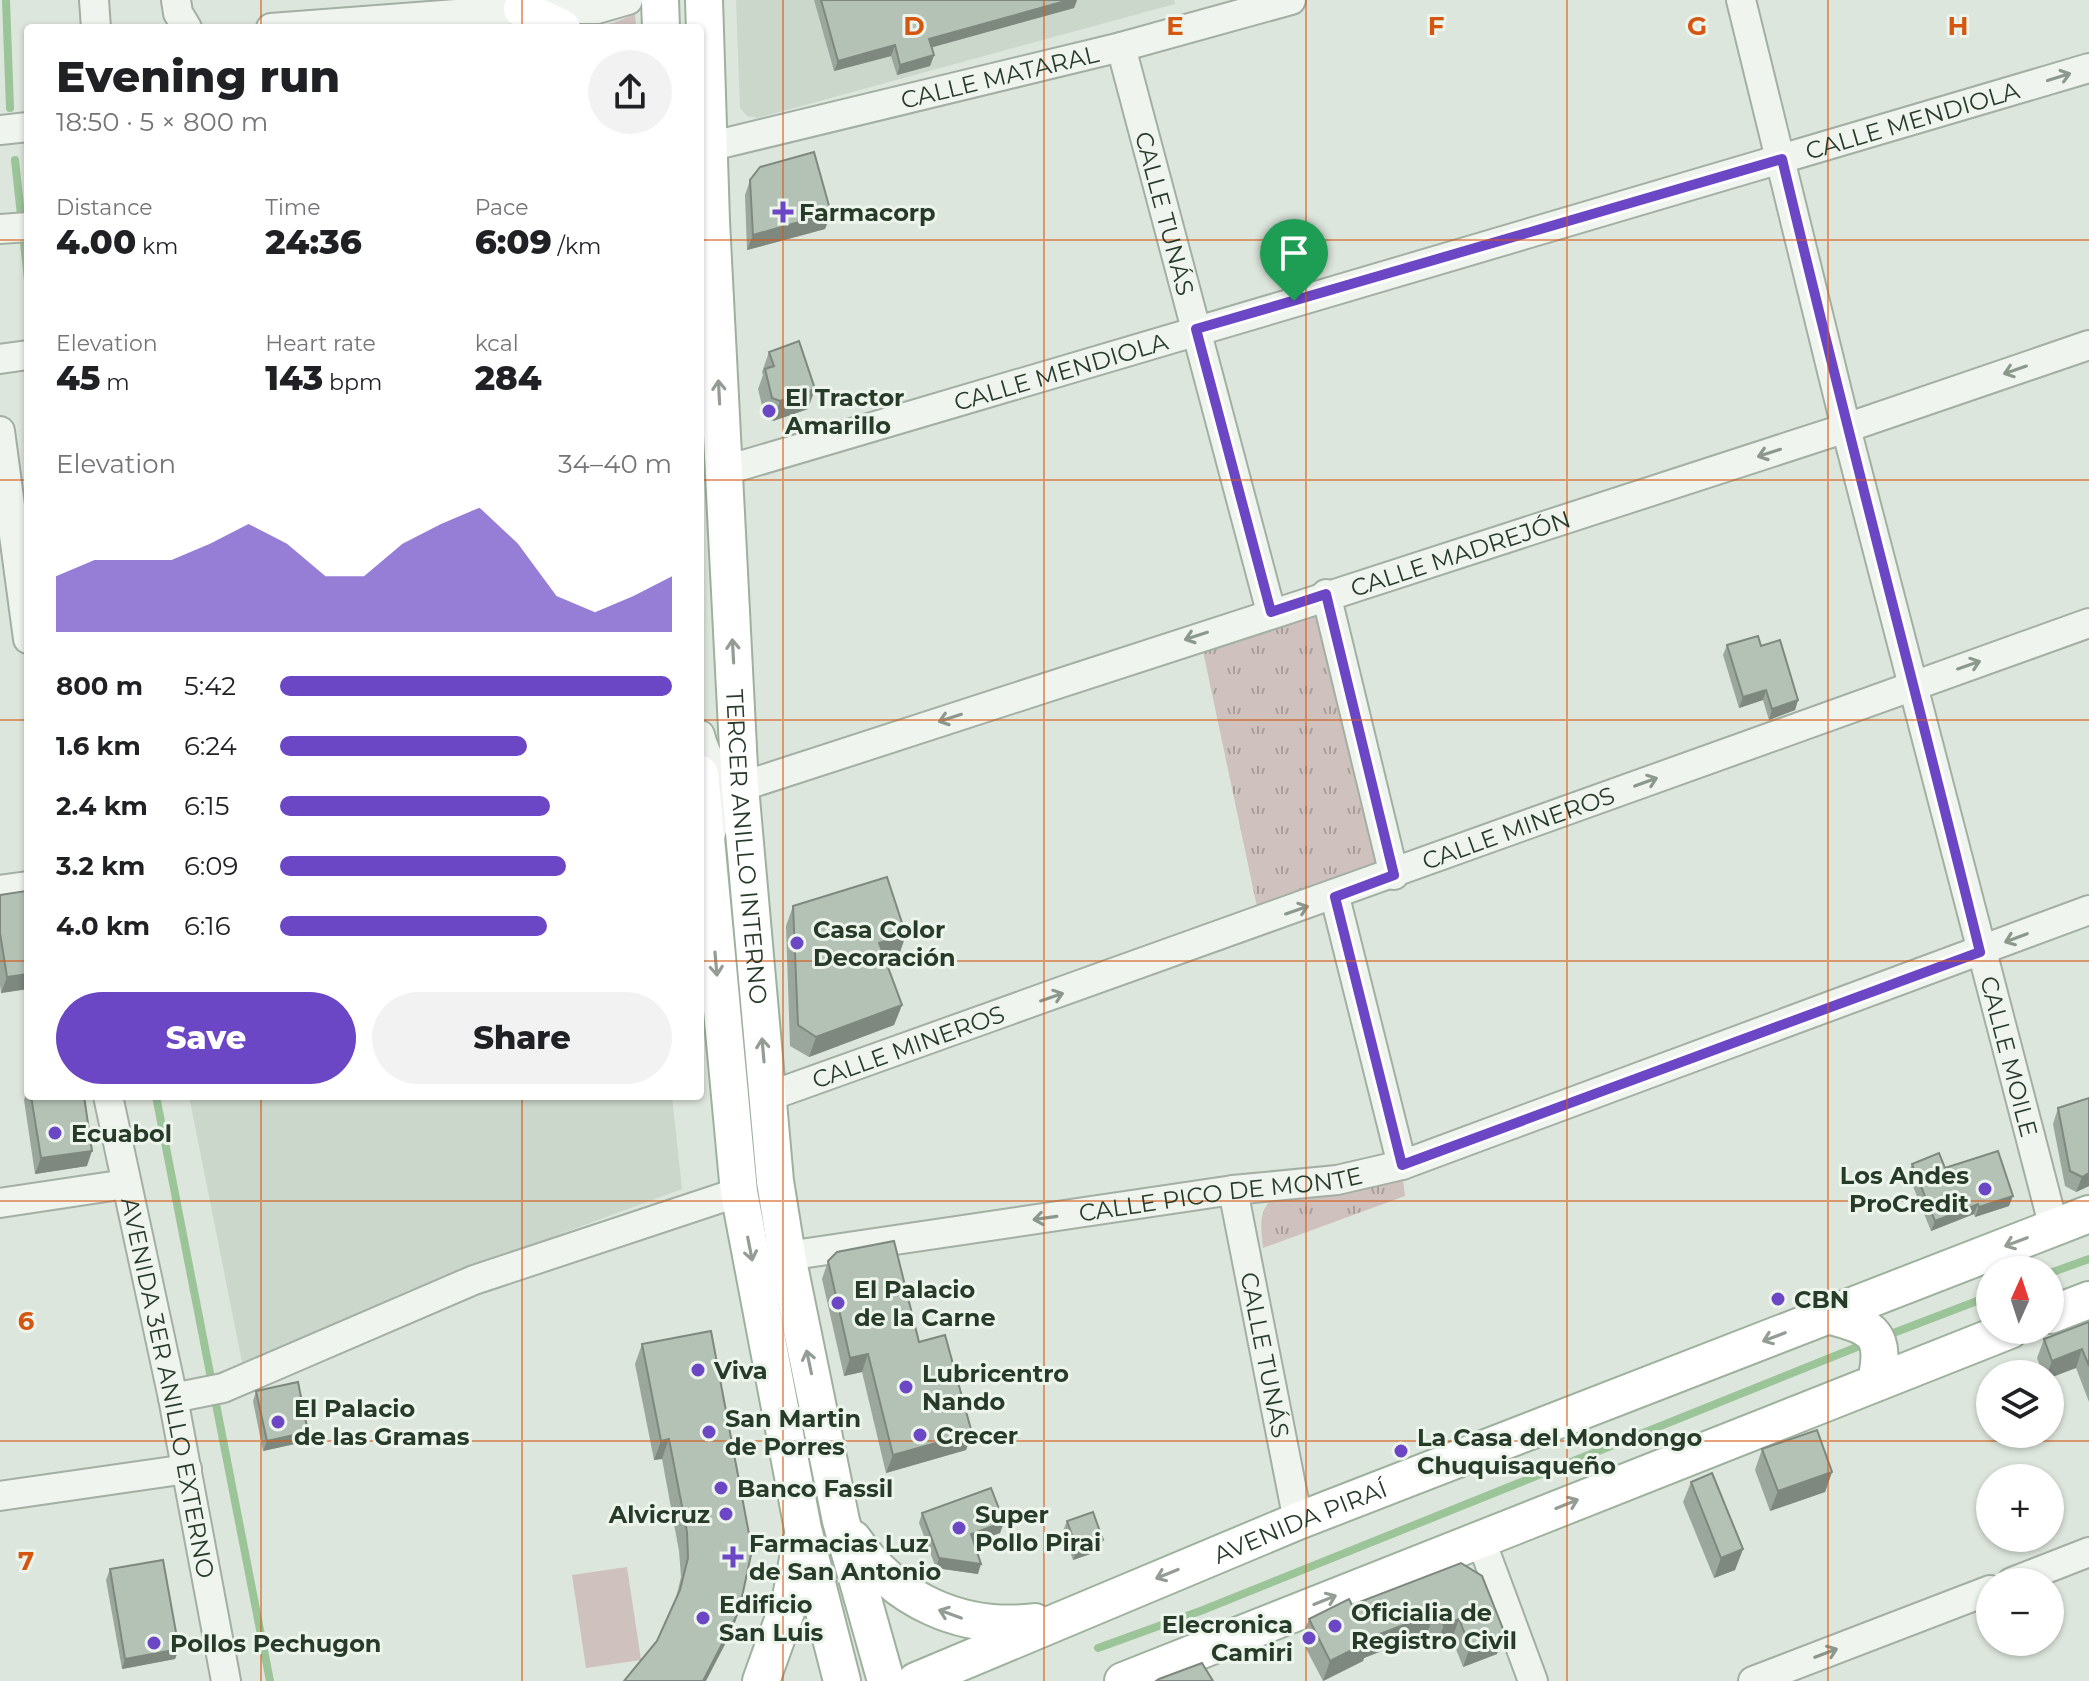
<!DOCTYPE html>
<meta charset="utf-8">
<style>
:root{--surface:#fff;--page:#f2f2f2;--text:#202124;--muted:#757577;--accent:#6b47c5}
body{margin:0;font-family:Montserrat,sans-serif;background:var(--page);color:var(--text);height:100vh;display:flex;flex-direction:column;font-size:30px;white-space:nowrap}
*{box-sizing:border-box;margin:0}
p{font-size:26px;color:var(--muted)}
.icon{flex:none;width:44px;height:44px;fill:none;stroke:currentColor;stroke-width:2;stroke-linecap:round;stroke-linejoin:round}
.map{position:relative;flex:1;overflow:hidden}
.side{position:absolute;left:24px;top:24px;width:680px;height:1076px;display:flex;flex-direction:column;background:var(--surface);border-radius:8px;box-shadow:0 2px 6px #0004}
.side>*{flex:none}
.needle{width:52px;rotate:3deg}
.fabs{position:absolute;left:1976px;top:1256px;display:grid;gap:16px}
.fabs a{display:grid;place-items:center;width:88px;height:88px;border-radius:50%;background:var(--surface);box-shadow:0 2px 6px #0004;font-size:40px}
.pin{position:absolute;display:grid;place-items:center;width:68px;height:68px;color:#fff;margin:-82px -34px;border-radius:50% 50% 50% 0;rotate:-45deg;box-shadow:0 0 8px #0007}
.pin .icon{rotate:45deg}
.round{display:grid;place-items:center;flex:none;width:84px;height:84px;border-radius:42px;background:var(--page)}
.summary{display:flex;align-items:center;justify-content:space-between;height:136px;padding:0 32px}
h1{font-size:44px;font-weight:800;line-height:60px}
.figures{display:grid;grid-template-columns:repeat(3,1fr);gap:12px;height:136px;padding:8px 32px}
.figures div{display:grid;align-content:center}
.figures b{font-size:34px;font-weight:800}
.figures small{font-size:22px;font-weight:400}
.figures p{font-size:22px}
.chart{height:224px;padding:16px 32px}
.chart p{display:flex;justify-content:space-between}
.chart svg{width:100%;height:144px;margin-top:8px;fill:var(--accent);opacity:.7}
.cta{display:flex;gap:16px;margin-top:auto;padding:16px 32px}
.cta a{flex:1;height:92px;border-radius:48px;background:var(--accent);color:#fff;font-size:32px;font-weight:800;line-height:92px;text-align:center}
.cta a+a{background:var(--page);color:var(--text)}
ul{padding:0 32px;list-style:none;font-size:26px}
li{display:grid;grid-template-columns:128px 96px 1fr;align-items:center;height:60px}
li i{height:20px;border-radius:10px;background:var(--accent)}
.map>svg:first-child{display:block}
.built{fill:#cbd7cb}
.grass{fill:url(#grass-tufts)}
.pitch{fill:#cfc1be}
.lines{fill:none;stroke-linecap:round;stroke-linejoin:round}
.stream{stroke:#9cc499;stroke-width:8}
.minor-casing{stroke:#a3afa3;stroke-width:32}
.major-casing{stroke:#9db19d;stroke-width:40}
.minor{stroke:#eff4ef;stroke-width:28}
.major{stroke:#fff;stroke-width:36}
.wall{fill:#9ba79c}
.shaded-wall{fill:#7e887f}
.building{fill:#b4c2b5;stroke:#7e887f;stroke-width:2}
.oneway{stroke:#8b988c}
.oneway2{stroke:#939d94}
.route-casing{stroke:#fff;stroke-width:16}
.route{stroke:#6b47c5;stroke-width:10}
.grid{fill:none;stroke:#d5560f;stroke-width:2;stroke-opacity:0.55}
.poi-dot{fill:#6b47c5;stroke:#ecf4ec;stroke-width:3}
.labels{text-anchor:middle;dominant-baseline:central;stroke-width:6;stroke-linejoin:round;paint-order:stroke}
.street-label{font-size:24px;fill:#273b29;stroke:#ecf4ec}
.poi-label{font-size:24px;font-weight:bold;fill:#273b29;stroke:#ecf4ec;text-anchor:start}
.grid-label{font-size:26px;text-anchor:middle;font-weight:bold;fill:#d5560f;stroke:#ecf4ec;stroke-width:6;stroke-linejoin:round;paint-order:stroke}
</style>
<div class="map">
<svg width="2089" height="1681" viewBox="0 0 2089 1681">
<defs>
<pattern id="grass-tufts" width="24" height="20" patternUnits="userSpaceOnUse" patternTransform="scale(2)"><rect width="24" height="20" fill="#cfc1be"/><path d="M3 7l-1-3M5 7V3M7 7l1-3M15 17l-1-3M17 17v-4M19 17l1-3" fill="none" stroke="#a89e9a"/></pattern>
</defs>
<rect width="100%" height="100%" fill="#dde6dd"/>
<!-- built -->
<g class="built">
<polygon points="736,0 1174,0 1175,4 757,118 747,116 740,108"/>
<polygon points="189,1096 672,1096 682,1189 407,1291 243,1367"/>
</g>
<!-- grass -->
<g class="grass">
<polygon points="635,14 636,28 591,27 613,23"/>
<polygon points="1322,612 1381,864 1257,907 1203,651"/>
<path d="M 1403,1179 L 1405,1196 L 1263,1248 C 1261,1228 1258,1215 1271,1199 Z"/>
</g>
<!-- pitch -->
<polygon class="pitch" points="627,1567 641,1660 586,1668 572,1575"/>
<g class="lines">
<!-- stream -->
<g class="stream">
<polyline points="6,0 10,108"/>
<polyline points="15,160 28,280"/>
<polyline points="156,1096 270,1681"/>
<polyline points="2050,1273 2089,1259"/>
<polyline points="1883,1337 1990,1296"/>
<polyline points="1098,1648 1203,1610 1867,1343"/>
</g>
<!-- minor casing -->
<g class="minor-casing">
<g id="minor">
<polyline points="94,0 96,28"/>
<polyline points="176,0 178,13 187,28"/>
<path id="s1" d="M 1741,0 L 1846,428 L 2054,1228"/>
<polyline points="271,28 522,9 597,9 628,0"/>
<path id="s2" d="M 1121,47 L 1271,612"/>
<polyline points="0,130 28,127"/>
<path id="s3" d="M 708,147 L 1121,47 L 1291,0"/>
<polyline points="0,229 28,227"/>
<polyline points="0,359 28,355"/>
<polyline points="0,431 28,639"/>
<path id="s4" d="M 723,471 L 2089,68"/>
<polyline points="1326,594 1394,875"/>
<path d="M 700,735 C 707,761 716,773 740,787"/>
<path id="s5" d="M 709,840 L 716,816 L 740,787 L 1846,428 L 2089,345"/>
<polyline points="0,890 28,886"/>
<polyline points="1335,897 1402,1165"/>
<path id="s6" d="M 108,1096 L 173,1398 L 226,1681"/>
<path id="s7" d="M 767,1097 L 2089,623"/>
<path id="s8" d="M 1233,1190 L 1298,1521"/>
<polyline points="0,1203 126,1184"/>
<path id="s9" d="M 787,1256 L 1233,1190 L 1337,1180 L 1402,1165 L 2089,910"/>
<polyline points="173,1398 223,1388 474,1280 739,1192"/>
<polyline points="0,1496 187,1469"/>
<polyline points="1480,1538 1533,1681"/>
<polyline points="2012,1582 2089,1552"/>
<polyline points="1753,1681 1990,1590"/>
</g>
</g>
<!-- major casing -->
<g class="major-casing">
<g id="major">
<polyline points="660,0 661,28"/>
<path id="s10" d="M 704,0 L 711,221 L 740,787 L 775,1181 L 787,1256 L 841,1521 L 886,1681"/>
<polyline points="522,9 562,28"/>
<polyline points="700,774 739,1192 803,1529 842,1681"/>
<polyline points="2050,1315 2089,1300"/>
<path d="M 1831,1316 C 1875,1327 1886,1335 1876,1382"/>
<path d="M 853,1539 C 895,1601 962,1631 1035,1622"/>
<polyline points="761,1681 791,1598 801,1542"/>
<path id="s11" d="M 916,1681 L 1298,1521 L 2089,1214"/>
<polyline points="1123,1681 2010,1330"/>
</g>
</g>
<!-- minor -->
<use href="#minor" class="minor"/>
<!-- major -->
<use href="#major" class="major"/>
</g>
<!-- wall -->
<g class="wall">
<polygon points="814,0 1077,0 1074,8 932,47 934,55 930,66 897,75 891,56 834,71"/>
<polygon points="750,180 831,213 825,229 747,250 745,195"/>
<polygon points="769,352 808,409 773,421 765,418 758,389 763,375 762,372"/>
<polygon points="1727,645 1761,646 1798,700 1795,710 1769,720 1763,700 1739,708 1723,655"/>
<polygon points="28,892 28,989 1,993 0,985 0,895"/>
<polygon points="793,906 899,955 885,960 902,1005 894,1025 809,1057 790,1046 786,926"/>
<polygon points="28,1088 28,1096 84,1096 87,1166 35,1174 24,1100"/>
<polygon points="2058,1108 2089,1186 2076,1192 2065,1186 2053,1124"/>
<polygon points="1912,1164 1945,1168 2009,1206 1975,1217 1974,1214 1931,1231 1908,1174"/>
<polygon points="828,1261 919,1342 972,1433 966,1450 886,1473 862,1372 844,1376 822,1279"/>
<polygon points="2089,1322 2089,1402 2076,1368 2050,1374 2043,1374 2037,1358 2044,1339"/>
<polygon points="642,1344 739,1611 732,1631 657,1641 675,1602 681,1577 679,1551 662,1459 654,1460 635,1364"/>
<polygon points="256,1391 308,1432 304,1442 263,1451 253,1401"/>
<polygon points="1762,1449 1832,1472 1825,1492 1770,1511 1755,1470"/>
<polygon points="1691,1482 1743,1549 1735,1570 1714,1578 1683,1502"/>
<polygon points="922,1513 1004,1522 1000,1533 974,1542 978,1574 936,1568 919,1523"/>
<polygon points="1067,1521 1099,1551 1073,1560 1063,1531"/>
<polygon points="1461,1563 1497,1654 1463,1667 1452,1639 1436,1645 1427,1633 1364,1658 1363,1661 1323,1681 1301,1639 1309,1619 1352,1605"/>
<polygon points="110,1569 179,1649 175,1659 122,1669 106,1580"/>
</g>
<!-- shaded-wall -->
<g class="shaded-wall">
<polygon points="1069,0 1077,0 1074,8 926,49 929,39"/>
<polygon points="895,45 891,56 834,71 838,61"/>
<polygon points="934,55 930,66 897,75 900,65"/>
<polygon points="831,213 825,229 747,250 753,235"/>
<polygon points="815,389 808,409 773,421 780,401"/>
<polygon points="1766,690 1763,700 1739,708 1743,697"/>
<polygon points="1798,700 1795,710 1769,720 1772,709"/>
<polygon points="906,935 899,955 872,964 879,943"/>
<polygon points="28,974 28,989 1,993 7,977"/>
<polygon points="902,1005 894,1025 809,1057 816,1037"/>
<polygon points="92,1151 87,1166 35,1174 41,1158"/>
<polygon points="2089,1173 2089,1186 2076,1192 2082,1177"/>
<polygon points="2013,1196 2009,1206 1975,1217 1979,1207"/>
<polygon points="1978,1204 1974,1214 1931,1231 1935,1221"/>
<polygon points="2082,1349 2076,1368 2050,1378 2050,1374 2047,1374 2052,1361"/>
<polygon points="868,1354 862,1372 844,1376 850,1358"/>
<polygon points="308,1432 304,1442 263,1451 267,1441"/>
<polygon points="972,1433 966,1450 886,1473 893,1455"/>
<polygon points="669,1439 662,1459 654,1460 661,1441"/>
<polygon points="1832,1472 1825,1492 1770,1511 1778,1491"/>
<polygon points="1004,1522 1000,1533 968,1544 971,1534"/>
<polygon points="1103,1540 1099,1551 1073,1560 1077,1550"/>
<polygon points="1743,1549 1735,1570 1714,1578 1721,1558"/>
<polygon points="939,1558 981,1564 978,1574 936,1568"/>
<polygon points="739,1611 732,1631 706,1681 703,1681"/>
<polygon points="1435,1613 1427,1633 1364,1658 1363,1661 1323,1681 1330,1661 1369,1638"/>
<polygon points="1459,1619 1452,1639 1436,1645 1444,1625"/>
<polygon points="1505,1634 1497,1654 1463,1667 1470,1647"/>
<polygon points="179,1649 175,1659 122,1669 125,1659"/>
</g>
<!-- building -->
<g class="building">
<polygon points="821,0 1069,0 929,39 934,55 900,65 895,45 838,61"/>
<polygon points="814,152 831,213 753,235 750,180 760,167"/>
<polygon points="799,341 815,389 780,401 772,398 765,369 774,366 769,352"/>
<polygon points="1758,636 1761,646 1780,640 1798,700 1772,709 1766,690 1743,697 1727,645"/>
<polygon points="887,877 906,935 879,943 902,1005 816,1037 798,1025 793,906"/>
<polygon points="26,891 28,892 28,974 7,977 0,933 0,895"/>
<polygon points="31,1096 84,1096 92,1151 41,1158"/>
<polygon points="2089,1098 2089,1173 2082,1177 2070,1171 2058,1108"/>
<polygon points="1998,1151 2013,1196 1979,1207 1978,1204 1935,1221 1912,1164 1939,1153 1945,1168"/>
<polygon points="894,1241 919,1342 945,1335 972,1433 893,1455 868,1354 850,1358 828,1261 837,1252"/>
<polygon points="2089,1322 2089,1366 2082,1349 2052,1361 2044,1339"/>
<polygon points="711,1331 752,1550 739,1611 703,1681 624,1681 657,1641 680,1590 688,1558 687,1532 669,1439 661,1441 642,1344"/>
<polygon points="298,1382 308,1432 267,1441 256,1391"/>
<polygon points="1817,1430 1832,1472 1778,1491 1762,1449"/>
<polygon points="1712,1473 1743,1549 1721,1558 1691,1482"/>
<polygon points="991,1488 1004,1522 971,1534 981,1564 939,1558 922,1513"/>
<polygon points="1093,1512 1103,1540 1077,1550 1067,1521"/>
<polygon points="163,1560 179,1649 125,1659 110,1569"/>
<polygon points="1461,1563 1482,1576 1505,1634 1470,1647 1459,1619 1444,1625 1435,1613 1369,1638 1370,1641 1330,1661 1309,1619 1349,1599 1352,1605"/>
<polygon points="1202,1663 1213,1681 1156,1681 1159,1679"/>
</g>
<!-- one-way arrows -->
<defs><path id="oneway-shaft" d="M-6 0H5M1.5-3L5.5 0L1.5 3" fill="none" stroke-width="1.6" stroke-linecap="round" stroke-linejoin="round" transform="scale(2)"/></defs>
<g class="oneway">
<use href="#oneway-shaft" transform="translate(2059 77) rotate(-17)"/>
<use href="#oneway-shaft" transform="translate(2015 370) rotate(161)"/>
<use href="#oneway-shaft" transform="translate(1769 453) rotate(162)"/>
<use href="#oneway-shaft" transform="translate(1196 636) rotate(162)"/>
<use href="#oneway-shaft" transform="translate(1969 665) rotate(-19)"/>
<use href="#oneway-shaft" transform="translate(950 718) rotate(162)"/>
<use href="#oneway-shaft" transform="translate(1646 782) rotate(-20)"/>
<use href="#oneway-shaft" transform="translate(1297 910) rotate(-19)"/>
<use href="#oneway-shaft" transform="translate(2016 938) rotate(159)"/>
<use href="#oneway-shaft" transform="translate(1052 997) rotate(-19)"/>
<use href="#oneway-shaft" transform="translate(1045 1218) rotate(172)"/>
<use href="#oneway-shaft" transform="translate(1826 1653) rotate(-21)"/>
</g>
<g class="oneway2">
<use href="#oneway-shaft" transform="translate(719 392) rotate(-93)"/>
<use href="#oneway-shaft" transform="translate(733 651) rotate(-93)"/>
<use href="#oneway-shaft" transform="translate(716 964) rotate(85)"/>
<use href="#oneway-shaft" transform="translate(763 1050) rotate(-95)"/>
<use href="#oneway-shaft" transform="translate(2016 1242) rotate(159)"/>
<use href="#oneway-shaft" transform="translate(750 1249) rotate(79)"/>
<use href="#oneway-shaft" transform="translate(1774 1337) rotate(159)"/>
<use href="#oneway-shaft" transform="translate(809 1362) rotate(-102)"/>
<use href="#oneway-shaft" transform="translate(1567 1504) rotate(-22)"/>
<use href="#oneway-shaft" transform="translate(1167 1574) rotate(158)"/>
<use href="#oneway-shaft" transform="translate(1325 1600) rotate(-22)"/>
<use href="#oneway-shaft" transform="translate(950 1614) rotate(-160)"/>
</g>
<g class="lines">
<!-- route casing -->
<g class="route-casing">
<path id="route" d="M 1782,159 C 1845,424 1915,687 1980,952 L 1402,1165 L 1335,897 L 1394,875 L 1326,594 L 1271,612 L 1196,329 Z"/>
</g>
<!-- route -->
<use href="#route" class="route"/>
</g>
<!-- grid -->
<path class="grid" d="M 261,0 L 261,28M 522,0 L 522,28M 783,0 L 783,1681M 1044,0 L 1044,1681M 1306,0 L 1306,1681M 1567,0 L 1567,1681M 1828,0 L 1828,1681M 0,240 L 28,240M 700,240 L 2089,240M 0,480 L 28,480M 700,480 L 2089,480M 0,720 L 28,720M 700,720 L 2089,720M 0,961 L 28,961M 700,961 L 2089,961M 261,1096 L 261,1681M 522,1096 L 522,1681M 0,1201 L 2089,1201M 0,1441 L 2089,1441"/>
<!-- markers -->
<g class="poi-dot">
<path d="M779 200h8v8h8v8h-8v8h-8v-8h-8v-8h8z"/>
<circle cx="769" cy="411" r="8"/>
<circle cx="797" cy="943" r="8"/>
<circle cx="55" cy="1133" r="8"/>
<circle cx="1985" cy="1189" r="8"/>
<circle cx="1778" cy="1299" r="8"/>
<circle cx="838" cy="1303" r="8"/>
<circle cx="698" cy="1370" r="8"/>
<circle cx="906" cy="1387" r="8"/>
<circle cx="278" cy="1422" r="8"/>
<circle cx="709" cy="1432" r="8"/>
<circle cx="920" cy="1435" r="8"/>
<circle cx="1401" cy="1451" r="8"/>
<circle cx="721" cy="1488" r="8"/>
<circle cx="726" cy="1514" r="8"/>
<circle cx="959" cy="1528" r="8"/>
<path d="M729 1545h8v8h8v8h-8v8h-8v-8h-8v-8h8z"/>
<circle cx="703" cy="1618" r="8"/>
<circle cx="1335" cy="1626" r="8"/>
<circle cx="1309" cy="1638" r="8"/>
<circle cx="154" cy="1643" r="8"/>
</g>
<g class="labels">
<!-- street labels -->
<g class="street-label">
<text stroke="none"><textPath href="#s3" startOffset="300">CALLE MATARAL</textPath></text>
<text stroke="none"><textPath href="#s4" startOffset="1240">CALLE MENDIOLA</textPath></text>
<text stroke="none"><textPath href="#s2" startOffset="172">CALLE TUNÁS</textPath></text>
<text stroke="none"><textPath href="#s4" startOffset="352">CALLE MENDIOLA</textPath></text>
<text stroke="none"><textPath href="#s5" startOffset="820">CALLE MADREJÓN</textPath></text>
<text stroke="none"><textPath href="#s7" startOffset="798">CALLE MINEROS</textPath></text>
<text stroke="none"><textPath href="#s10" startOffset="848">TERCER ANILLO INTERNO</textPath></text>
<text stroke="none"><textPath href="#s7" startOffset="150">CALLE MINEROS</textPath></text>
<text stroke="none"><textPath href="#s1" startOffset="1090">CALLE MOILE</textPath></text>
<text stroke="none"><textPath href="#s9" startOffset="438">CALLE PICO DE MONTE</textPath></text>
<text stroke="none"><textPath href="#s8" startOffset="168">CALLE TUNÁS</textPath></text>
<text stroke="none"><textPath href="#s6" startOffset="298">AVENIDA 3ER ANILLO EXTERNO</textPath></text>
<text stroke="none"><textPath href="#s11" startOffset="416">AVENIDA PIRAÍ</textPath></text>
</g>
<!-- poi labels -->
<g class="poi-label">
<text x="799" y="212">Farmacorp</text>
<text x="785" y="397">El Tractor<tspan x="785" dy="28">Amarillo</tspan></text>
<text x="813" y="929">Casa Color<tspan x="813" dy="28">Decoración</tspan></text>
<text x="71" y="1133">Ecuabol</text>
<text x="1969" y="1175" text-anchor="end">Los Andes<tspan x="1969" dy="28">ProCredit</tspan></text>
<text x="854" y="1289">El Palacio<tspan x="854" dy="28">de la Carne</tspan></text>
<text x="1794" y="1299">CBN</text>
<text x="714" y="1370">Viva</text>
<text x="922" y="1373">Lubricentro<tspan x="922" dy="28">Nando</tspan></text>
<text x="294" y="1408">El Palacio<tspan x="294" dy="28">de las Gramas</tspan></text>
<text x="725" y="1418">San Martin<tspan x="725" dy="28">de Porres</tspan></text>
<text x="936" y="1435">Crecer</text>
<text x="1417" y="1437">La Casa del Mondongo<tspan x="1417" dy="28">Chuquisaqueño</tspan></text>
<text x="737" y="1488">Banco Fassil</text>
<text x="710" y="1514" text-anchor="end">Alvicruz</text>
<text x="975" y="1514">Super<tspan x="975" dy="28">Pollo Pirai</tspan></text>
<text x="749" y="1543">Farmacias Luz<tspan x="749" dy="28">de San Antonio</tspan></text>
<text x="719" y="1604">Edificio<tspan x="719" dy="28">San Luis</tspan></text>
<text x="1351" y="1612">Oficialia de<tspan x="1351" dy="28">Registro Civil</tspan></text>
<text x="1293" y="1624" text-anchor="end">Elecronica<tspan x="1293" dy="28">Camiri</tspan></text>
<text x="170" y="1643">Pollos Pechugon</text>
</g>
</g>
<g class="grid-label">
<text x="914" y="35">D</text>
<text x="1175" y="35">E</text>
<text x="1436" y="35">F</text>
<text x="1697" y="35">G</text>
<text x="1958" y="35">H</text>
<text x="26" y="1330">6</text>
<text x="26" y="1570">7</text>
</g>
</svg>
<div class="fabs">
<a><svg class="needle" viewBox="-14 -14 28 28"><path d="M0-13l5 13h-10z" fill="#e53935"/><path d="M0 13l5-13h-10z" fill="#757577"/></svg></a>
<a><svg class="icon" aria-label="layers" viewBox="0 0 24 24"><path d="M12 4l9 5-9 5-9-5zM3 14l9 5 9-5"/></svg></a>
<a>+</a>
<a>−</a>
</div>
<div class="pin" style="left:1294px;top:301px;background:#1e9e55"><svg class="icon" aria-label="arrive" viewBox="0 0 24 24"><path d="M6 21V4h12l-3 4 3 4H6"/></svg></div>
<section class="side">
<div class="summary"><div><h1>Evening run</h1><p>18:50 · 5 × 800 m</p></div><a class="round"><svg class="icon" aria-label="share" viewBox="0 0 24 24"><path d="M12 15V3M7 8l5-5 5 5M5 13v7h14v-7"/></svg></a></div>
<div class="figures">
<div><p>Distance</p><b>4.00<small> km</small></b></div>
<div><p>Time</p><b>24:36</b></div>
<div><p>Pace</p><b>6:09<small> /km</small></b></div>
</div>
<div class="figures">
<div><p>Elevation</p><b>45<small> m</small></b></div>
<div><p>Heart rate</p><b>143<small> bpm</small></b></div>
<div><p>kcal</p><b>284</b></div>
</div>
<div class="chart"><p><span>Elevation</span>34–40 m</p>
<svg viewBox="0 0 160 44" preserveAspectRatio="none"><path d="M0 44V27L10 22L20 22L30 22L40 17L50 11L60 17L70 27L80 27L90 17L100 11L110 6L120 17L130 33L140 38L150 33L160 27V44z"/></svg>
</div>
<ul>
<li><b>800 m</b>5:42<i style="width:100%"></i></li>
<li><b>1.6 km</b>6:24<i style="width:63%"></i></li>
<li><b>2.4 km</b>6:15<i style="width:69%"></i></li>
<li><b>3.2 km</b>6:09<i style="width:73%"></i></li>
<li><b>4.0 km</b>6:16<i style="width:68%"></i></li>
</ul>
<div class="cta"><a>Save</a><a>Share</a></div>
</section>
</div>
